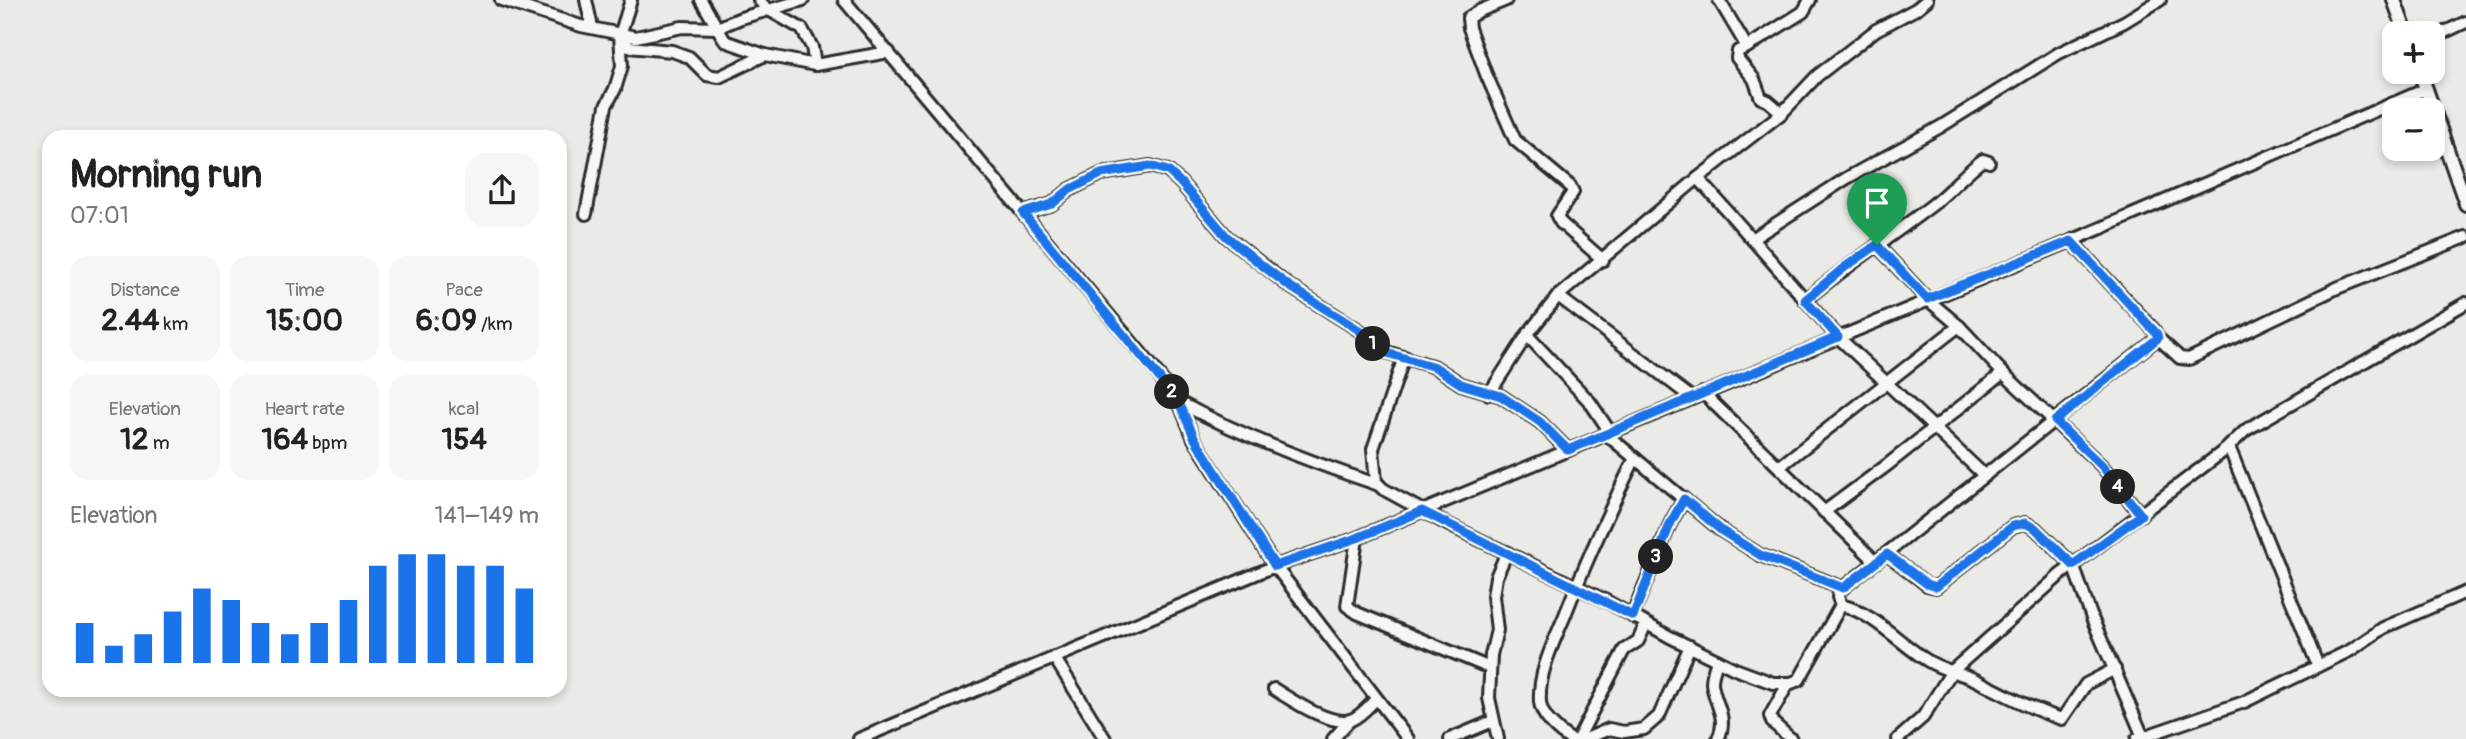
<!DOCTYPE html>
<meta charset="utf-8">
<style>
:root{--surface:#fff;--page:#f6f6f6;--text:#222;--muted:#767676;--accent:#1a73e8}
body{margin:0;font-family:Pangolin,sans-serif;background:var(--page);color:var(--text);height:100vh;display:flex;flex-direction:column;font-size:26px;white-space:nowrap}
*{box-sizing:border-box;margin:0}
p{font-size:23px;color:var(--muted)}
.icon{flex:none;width:38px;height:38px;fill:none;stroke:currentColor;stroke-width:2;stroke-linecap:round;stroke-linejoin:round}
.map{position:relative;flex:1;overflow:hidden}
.panel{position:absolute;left:42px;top:130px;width:525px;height:567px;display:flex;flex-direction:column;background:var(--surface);border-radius:21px;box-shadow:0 4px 10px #0003}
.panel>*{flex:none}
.buttons{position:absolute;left:2382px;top:21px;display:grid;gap:14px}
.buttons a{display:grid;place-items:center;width:63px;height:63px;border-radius:14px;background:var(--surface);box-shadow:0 4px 10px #0003;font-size:35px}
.pin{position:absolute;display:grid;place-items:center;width:60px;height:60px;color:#fff;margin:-72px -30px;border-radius:50% 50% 50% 0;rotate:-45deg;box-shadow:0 0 7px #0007}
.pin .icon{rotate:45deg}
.km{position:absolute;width:35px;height:35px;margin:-18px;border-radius:50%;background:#222;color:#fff;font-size:19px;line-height:35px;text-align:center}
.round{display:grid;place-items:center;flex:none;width:74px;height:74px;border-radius:21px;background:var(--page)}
.headline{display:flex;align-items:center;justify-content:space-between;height:119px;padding:0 28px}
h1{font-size:38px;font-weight:700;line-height:52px}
.stats{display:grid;grid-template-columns:repeat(3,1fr);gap:10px;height:119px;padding:7px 28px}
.stats div{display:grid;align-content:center;border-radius:18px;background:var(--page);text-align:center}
.stats b{font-size:30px;font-weight:700}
.stats small{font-size:19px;font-weight:400}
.stats p{font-size:19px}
.chart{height:196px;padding:14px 28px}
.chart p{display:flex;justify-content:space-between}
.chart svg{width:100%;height:126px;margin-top:7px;stroke:var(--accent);stroke-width:6}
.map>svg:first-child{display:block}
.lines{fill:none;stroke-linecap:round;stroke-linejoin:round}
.minor-casing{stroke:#2b2b2b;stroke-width:16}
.major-casing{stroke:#2b2b2b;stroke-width:18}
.minor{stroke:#f6f6f2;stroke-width:10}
.major{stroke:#f6f6f2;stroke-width:12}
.route-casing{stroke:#fff;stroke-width:14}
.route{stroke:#1a73e8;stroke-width:9}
</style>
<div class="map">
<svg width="2466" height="739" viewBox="0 0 2466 739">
<rect width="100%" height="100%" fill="#eaeae6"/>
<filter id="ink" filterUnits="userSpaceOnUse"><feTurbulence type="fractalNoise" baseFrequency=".0143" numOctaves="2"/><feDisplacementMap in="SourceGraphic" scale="14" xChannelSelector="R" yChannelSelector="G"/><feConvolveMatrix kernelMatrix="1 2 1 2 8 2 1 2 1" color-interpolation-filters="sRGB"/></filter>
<g filter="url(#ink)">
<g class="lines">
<!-- minor casing -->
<g class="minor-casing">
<g id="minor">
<polyline points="501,0 581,26 636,37 682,27 717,28 741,18 803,0"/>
<polyline points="586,0 592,27"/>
<polyline points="631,0 620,35 629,47 672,51 689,57 707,75 719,77 765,55 815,65 889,52"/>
<polyline points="701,0 725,41 765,55"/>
<polyline points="759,0 767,9 802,29 812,47 815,65"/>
<polyline points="844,0 1155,370 1181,407 1194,439 1275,566 1408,739"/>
<polyline points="1506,0 1479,11 1468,18 1469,28 1486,74 1515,140 1570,186 1573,192 1557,216 1561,223 1603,260"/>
<polyline points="1719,0 1747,47"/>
<polyline points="2432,38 2466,22"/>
<polyline points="1782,113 1768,101 1761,98 1754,79 1737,58 1738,51 1747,47 1803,12 1810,0"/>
<polyline points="1698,178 1752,239"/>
<polyline points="1023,213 1052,204 1069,190 1101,174 1150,166 1168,171 1181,183 1226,236 1289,286 1359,330 1380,350 1435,367 1461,384 1501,396 1540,422 1568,450"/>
<polyline points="586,214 606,106 615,89 622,66 620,35"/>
<polyline points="1877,245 1927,299 1959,326 2003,373 2102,466 2141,515"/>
<polyline points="1558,296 1692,398"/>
<path d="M 1805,300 C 1846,266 1889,238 1931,206 C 1950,192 1964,173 1983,160 L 1989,162"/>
<polyline points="1527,335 1590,402 1610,432"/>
<polyline points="2158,338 2180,358 2189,359 2337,288 2466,237"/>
<polyline points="1404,357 1373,449 1376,482 1383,489 1447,524 1608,602 1670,637 1735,669 1773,683 1791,683 1799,680 1841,605 1838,597 1839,591 2158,338 2154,330 2071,241"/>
<polyline points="1703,393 1876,562"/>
<polyline points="1489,394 1527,335 1558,296 1698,178 1782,113 1817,76 1876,30 1916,9 1927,0"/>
<path d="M 1177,401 C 1241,436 1310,462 1379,485"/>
<polyline points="1606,434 1722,531 1760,555 1843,588"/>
<polyline points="2229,447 2318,666"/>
<polyline points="1779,467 1959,326"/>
<polyline points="1985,476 1838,337 1752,239 1847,178 1940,127 2059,53 2124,22 2160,0"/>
<polyline points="1824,512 1886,466 2003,373"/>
<polyline points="1357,538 1347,606 1357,613 1490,668"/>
<polyline points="1887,554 1927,585 1936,587 2013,526 2025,523 2035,528 2073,565 2092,618 2144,739"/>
<path d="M 1841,605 C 1874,613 1900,644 1928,661 C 1944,671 1962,673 1978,681 C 2006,695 2033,710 2062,719 L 2086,684 L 2115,669"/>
<polyline points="1632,616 1671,522 1684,499"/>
<polyline points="1054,657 1105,739"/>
<path d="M 1717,660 C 1715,667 1712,675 1712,683 C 1714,704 1729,717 1718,739"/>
<polyline points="1788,684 1770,716 1772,722 1791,739"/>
<path d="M 1274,689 C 1292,700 1329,726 1351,720 C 1361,716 1369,706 1376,699"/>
<polyline points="859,739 1275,566 1357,538 2071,241 2426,89"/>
<polyline points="1333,739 1350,720"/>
<polyline points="1450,739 1493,721"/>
<polyline points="1498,739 1489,698 1491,655 1497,630 1493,596 1496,577 1507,552"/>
<path d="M 1570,739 C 1559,732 1541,717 1540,702 C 1538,672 1554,642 1565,615 C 1586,561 1610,509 1635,458"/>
<polyline points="1578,739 1624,650 1638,641 1646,624"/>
<polyline points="1586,739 1609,729 1624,732 1644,729 1659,716 1690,646"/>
<polyline points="1898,739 1923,717 1952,671 2031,601 2060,575 2225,450 2246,430 2466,303"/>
<polyline points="2137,739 2244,702 2351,650 2383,628 2466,592"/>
</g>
</g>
<!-- major casing -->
<g class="major-casing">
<g id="major">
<polyline points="2394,0 2406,33"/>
<polyline points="2420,72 2466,204"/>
</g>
</g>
<!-- minor -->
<use href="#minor" class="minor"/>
<!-- major -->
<use href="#major" class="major"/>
</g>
</g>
<g class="lines" filter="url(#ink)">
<!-- route casing -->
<g class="route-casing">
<polygon id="route" points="1150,166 1168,171 1181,183 1226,236 1263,266 1289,286 1359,330 1380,351 1435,367 1461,384 1501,396 1540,422 1568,450 1838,337 1805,300 1845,267 1877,245 1927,299 2071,241 2157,334 2158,338 2055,421 2102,466 2141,515 2073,565 2035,528 2025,523 2013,526 1936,587 1927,584 1887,554 1843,588 1760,555 1722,531 1684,499 1671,522 1633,616 1422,511 1357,538 1275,566 1195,439 1181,407 1171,392 1023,213 1052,204 1069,190 1101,174"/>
</g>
<!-- route -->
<use href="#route" class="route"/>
</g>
</svg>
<div class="buttons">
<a>+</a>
<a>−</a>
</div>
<div class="pin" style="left:1877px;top:245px;background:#1e9e55"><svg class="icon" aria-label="arrive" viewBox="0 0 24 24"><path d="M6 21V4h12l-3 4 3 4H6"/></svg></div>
<b class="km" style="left:1373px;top:344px">1</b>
<b class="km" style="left:1172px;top:392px">2</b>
<b class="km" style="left:1656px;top:557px">3</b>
<b class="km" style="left:2118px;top:487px">4</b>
<section class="panel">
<div class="headline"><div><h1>Morning run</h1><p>07:01</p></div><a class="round"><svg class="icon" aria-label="share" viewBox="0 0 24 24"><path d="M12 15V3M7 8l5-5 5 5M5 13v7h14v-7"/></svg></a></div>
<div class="stats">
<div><p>Distance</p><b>2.44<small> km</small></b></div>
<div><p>Time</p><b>15:00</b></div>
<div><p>Pace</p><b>6:09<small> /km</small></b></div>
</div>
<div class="stats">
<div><p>Elevation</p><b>12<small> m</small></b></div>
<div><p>Heart rate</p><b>164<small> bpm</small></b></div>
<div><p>kcal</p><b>154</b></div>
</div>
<div class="chart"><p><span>Elevation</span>141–149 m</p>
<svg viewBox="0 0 160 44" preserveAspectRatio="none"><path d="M5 44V30M15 44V38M25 44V34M35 44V26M45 44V18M55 44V22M65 44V30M75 44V34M85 44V30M95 44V22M105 44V10M115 44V6M125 44V6M135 44V10M145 44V10M155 44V18"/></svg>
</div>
</section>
</div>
